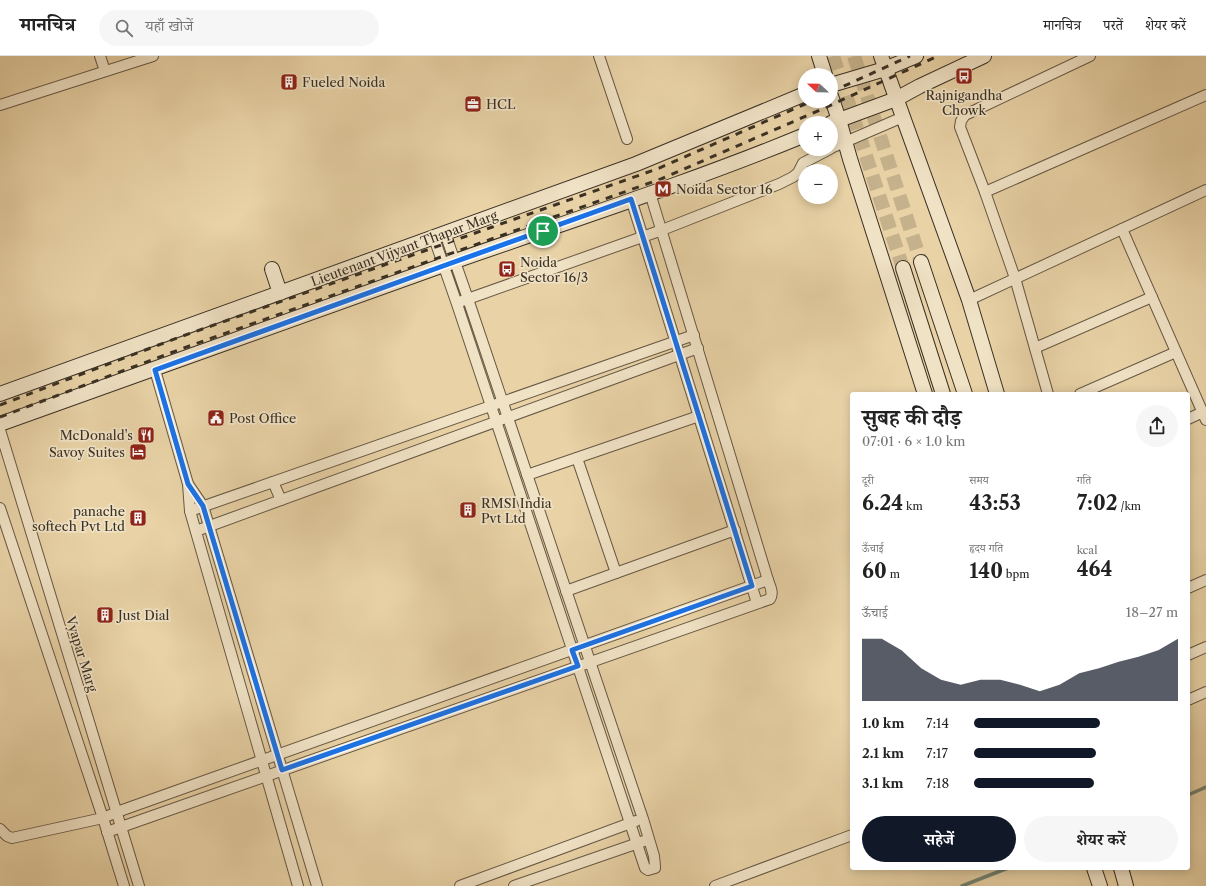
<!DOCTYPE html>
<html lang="hi">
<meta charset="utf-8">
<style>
:root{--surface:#fff;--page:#f6f6f6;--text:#222;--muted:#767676;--line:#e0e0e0;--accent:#111827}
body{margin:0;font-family:"Libre Caslon Text","Noto Serif Devanagari",serif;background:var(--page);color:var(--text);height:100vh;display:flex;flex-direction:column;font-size:15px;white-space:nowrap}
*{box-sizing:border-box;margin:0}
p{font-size:13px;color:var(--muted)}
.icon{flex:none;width:22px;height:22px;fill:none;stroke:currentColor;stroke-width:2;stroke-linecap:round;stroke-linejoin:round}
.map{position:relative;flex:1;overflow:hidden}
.sheet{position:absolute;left:850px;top:336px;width:340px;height:478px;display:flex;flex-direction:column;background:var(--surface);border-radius:4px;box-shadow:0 2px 10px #0003}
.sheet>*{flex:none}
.needle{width:26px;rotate:292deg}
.tools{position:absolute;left:798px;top:12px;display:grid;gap:8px}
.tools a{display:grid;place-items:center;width:40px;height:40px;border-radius:50%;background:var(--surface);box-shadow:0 2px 10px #0003;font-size:20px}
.pin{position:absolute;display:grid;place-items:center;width:34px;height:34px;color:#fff;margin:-17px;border:2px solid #fff;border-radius:50%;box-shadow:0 1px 4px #0007}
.round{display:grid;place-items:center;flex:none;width:42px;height:42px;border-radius:21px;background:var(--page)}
.headline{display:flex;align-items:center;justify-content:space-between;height:68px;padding:0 12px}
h1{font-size:22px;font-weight:700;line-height:30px}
.figures{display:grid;grid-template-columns:repeat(3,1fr);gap:6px;height:68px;padding:4px 12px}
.figures div{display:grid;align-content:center}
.figures b{font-size:20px;font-weight:700}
.figures small{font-size:11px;font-weight:400}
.figures p{font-size:11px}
.chart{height:112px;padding:8px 12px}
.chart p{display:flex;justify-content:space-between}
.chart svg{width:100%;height:72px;margin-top:4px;fill:var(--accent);opacity:.7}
.cta{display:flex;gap:8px;margin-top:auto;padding:8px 12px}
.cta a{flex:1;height:46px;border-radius:24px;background:var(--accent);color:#fff;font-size:16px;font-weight:700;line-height:46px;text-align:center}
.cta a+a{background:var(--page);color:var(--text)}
ul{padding:0 12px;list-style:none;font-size:13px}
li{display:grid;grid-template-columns:64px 48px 1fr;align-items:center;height:30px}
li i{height:10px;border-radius:5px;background:var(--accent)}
header{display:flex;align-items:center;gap:24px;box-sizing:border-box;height:56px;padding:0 20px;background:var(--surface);border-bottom:1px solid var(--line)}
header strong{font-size:19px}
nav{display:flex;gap:22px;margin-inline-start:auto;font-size:14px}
.search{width:280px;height:36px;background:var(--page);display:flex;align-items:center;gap:10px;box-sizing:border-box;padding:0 14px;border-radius:22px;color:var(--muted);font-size:15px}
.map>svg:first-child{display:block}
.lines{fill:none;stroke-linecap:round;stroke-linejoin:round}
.stream{stroke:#728271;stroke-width:3.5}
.secondary-tunnel{stroke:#c5b28c;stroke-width:14;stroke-dasharray:14 7;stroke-linecap:butt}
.street-casing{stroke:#665844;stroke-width:12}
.secondary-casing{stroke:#3a3024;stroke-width:16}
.street{stroke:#f0e2c5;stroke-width:10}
.secondary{stroke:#f0e2c5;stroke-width:14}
.rail{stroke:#3a3024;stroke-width:3;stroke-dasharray:7 7;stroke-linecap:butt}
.route-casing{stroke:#fff;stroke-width:8}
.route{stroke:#1a73e8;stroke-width:5}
.labels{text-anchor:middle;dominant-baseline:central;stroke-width:3.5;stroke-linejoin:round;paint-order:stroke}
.poi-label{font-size:13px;fill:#3a3024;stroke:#f0e2c5;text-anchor:start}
.street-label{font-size:13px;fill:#3a3024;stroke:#f0e2c5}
</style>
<header>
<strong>मानचित्र</strong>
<div class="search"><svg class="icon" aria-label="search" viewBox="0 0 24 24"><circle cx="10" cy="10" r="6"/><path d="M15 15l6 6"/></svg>यहाँ खोजें</div>
<nav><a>मानचित्र</a><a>परतें</a><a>शेयर करें</a></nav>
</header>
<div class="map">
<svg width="1206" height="830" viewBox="0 0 1206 830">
<rect width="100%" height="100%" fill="#e8d2a6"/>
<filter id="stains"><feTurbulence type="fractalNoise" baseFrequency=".005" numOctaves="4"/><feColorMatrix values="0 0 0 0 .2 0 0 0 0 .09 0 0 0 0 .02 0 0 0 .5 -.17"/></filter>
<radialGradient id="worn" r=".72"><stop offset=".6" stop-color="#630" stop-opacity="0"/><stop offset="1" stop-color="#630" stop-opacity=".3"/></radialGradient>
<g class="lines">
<!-- stream -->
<g class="stream">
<polyline points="1188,739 1206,731"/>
<polyline points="962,830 1008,812"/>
</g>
<!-- secondary-tunnel -->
<g class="secondary-tunnel">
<polyline points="833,0 903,212"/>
<polyline points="854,0 921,206"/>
</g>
<!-- street casing -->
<g class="street-casing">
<g id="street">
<polyline points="100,0 105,15"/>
<polyline points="599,0 627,83"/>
<polyline points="0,49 153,0"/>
<polyline points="831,92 903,61"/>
<polyline points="985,136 1206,39"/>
<polyline points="631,143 757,547"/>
<polyline points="1122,173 1206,364"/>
<polyline points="434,182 457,248 645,812 648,814 655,812 655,810 654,800 643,763 468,243 445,177"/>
<polyline points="969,244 1206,134"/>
<polyline points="462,245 662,174 779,128 793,121 798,117 803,107 830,93"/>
<polyline points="1035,292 1152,241"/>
<polyline points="155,314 188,428 190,455 298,830"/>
<polyline points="1048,338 1015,222 985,136 960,71 961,65 965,59 1090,0"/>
<polyline points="1080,338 1176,296"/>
<polyline points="1188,363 1203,356"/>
<polyline points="0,374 139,830"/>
<polyline points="577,402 616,517"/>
<polyline points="527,419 699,360"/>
<polyline points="273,426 281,444"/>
<polyline points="188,428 203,450 317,830"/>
<polyline points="0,452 103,762 124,830"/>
<polyline points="190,455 694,279"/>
<polyline points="196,475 698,292"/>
<polyline points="1188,532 1206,524"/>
<polyline points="566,535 735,474"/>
<polyline points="1188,599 1206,591"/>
<polyline points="1188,644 1206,636"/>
<polyline points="0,773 7,780 12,782 103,762 117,756 768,524"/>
<path d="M 107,776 L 770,543 C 774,537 770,530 768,524 L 650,137"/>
<polyline points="460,830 636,765"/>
<polyline points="514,830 644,785"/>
<polyline points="715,830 852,779"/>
</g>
</g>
<!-- secondary casing -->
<g class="secondary-casing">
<g id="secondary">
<polyline points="819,0 825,19"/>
<polyline points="881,0 969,244 997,338"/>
<polyline points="831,29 885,13 916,0"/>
<polyline points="831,40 839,64 850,103 925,338"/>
<polyline points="831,67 896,43 920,30 984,0"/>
<polyline points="921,206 965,338"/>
<polyline points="903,212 943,338"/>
<polyline points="272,213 280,237"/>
<polyline points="0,338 636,108 805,38"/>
<path d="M 0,368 C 147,316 294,262 441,210 C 563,167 686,128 805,79"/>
<polyline points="1094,812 1100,830"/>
<polyline points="1121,812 1126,830"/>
</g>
</g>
<!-- street -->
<use href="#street" class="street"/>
<!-- secondary -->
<use href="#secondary" class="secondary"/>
<!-- rail -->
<g class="rail">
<polyline points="831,36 910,0"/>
<polyline points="0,349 177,282 657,113 812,45"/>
<polyline points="0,361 181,293 661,123 820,54 938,0"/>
</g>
</g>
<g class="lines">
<!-- route casing -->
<g class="route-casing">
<polygon id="route" points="631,143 752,530 572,594 578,610 282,714 203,450 188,428 155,314 443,210"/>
</g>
<!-- route -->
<use href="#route" class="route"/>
</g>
<!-- icons -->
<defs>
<g id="bus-square" transform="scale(0.9)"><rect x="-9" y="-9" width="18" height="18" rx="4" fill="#8f2418" stroke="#f0e2c5"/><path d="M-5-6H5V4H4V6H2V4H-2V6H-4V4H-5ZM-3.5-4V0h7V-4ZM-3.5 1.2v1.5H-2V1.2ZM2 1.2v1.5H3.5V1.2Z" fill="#fff"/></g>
<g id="building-square" transform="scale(0.9)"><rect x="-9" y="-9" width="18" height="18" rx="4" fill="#8f2418" stroke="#f0e2c5"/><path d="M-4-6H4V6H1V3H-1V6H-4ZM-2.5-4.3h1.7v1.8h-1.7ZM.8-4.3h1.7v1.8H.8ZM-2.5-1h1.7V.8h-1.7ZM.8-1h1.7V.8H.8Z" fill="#fff"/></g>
<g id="office-square" transform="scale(0.9)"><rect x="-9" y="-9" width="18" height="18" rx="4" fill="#8f2418" stroke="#f0e2c5"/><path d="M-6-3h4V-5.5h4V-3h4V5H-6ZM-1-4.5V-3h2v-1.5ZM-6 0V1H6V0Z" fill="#fff"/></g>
<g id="metro-square" transform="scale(0.9)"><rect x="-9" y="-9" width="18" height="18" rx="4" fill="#8f2418" stroke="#f0e2c5"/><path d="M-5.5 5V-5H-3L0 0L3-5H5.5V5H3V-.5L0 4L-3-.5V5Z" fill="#fff"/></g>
<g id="civic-square" transform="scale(0.9)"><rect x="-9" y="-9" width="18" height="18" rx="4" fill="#8f2418" stroke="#f0e2c5"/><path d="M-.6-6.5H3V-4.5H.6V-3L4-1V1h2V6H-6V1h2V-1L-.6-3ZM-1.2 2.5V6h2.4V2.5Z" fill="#fff"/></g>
<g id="restaurant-square" transform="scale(0.9)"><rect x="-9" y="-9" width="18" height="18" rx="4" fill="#8f2418" stroke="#f0e2c5"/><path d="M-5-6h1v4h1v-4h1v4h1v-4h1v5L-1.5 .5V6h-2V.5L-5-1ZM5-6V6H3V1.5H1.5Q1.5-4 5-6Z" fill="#fff"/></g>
<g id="hotel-square" transform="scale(0.9)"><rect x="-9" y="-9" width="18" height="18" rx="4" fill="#8f2418" stroke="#f0e2c5"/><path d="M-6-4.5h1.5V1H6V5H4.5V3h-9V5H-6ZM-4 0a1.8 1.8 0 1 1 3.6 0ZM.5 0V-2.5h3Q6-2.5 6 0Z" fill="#fff"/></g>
</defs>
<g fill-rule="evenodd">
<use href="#bus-square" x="964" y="20"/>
<use href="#building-square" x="289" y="26"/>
<use href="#office-square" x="473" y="48"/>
<use href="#metro-square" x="663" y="133"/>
<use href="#bus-square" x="507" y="213"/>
<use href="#civic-square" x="216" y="362"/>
<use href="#restaurant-square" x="146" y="379"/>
<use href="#hotel-square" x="138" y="396"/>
<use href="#building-square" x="468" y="454"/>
<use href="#building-square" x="138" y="462"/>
<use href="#building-square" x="105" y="559"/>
</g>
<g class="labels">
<!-- poi labels -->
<g class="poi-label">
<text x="302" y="26">Fueled Noida</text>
<text x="964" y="39" text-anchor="middle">Rajnigandha<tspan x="964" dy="15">Chowk</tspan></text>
<text x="486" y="48">HCL</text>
<text x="676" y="133">Noida Sector 16</text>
<text x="520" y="206">Noida<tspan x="520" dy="15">Sector 16/3</tspan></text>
<text x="229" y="362">Post Office</text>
<text x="133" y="379" text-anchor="end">McDonald's</text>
<text x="125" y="396" text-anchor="end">Savoy Suites</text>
<text x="481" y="447">RMSI India<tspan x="481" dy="15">Pvt Ltd</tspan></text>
<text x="125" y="455" text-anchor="end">panache<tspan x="125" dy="15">softech Pvt Ltd</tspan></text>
<text x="118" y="559">Just Dial</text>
</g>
<!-- street labels -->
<g class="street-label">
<text transform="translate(404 192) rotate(-20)">Lieutenant Vijyant Thapar Marg</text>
<text transform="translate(82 598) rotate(73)">Vyapar Marg</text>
</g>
</g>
<rect width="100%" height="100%" filter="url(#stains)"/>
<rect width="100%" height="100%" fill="url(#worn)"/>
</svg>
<div class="tools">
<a><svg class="needle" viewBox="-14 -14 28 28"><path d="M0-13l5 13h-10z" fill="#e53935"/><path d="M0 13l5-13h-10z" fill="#767676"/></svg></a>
<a>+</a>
<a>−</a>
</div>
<div class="pin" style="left:543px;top:175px;background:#1e9e55"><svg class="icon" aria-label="arrive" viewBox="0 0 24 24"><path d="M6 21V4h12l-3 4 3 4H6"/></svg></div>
<section class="sheet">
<div class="headline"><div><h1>सुबह की दौड़</h1><p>07:01 · 6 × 1.0 km</p></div><a class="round"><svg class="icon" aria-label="share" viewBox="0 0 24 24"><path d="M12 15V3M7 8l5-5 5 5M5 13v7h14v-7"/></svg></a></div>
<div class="figures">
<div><p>दूरी</p><b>6.24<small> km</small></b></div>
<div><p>समय</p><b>43:53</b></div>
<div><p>गति</p><b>7:02<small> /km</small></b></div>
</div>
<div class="figures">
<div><p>ऊँचाई</p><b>60<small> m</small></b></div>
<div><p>हृदय गति</p><b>140<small> bpm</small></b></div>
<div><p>kcal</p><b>464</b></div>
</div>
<div class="chart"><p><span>ऊँचाई</span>18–27 m</p>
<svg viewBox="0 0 160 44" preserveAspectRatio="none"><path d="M0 44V6L10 6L20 13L30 24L40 31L50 34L60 31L70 31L80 34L90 38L100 34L110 27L120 24L130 20L140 17L150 13L160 6V44z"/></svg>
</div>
<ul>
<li><b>1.0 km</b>7:14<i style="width:62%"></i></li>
<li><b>2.1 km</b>7:17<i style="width:60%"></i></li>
<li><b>3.1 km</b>7:18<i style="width:59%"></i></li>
</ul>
<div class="cta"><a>सहेजें</a><a>शेयर करें</a></div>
</section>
</div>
